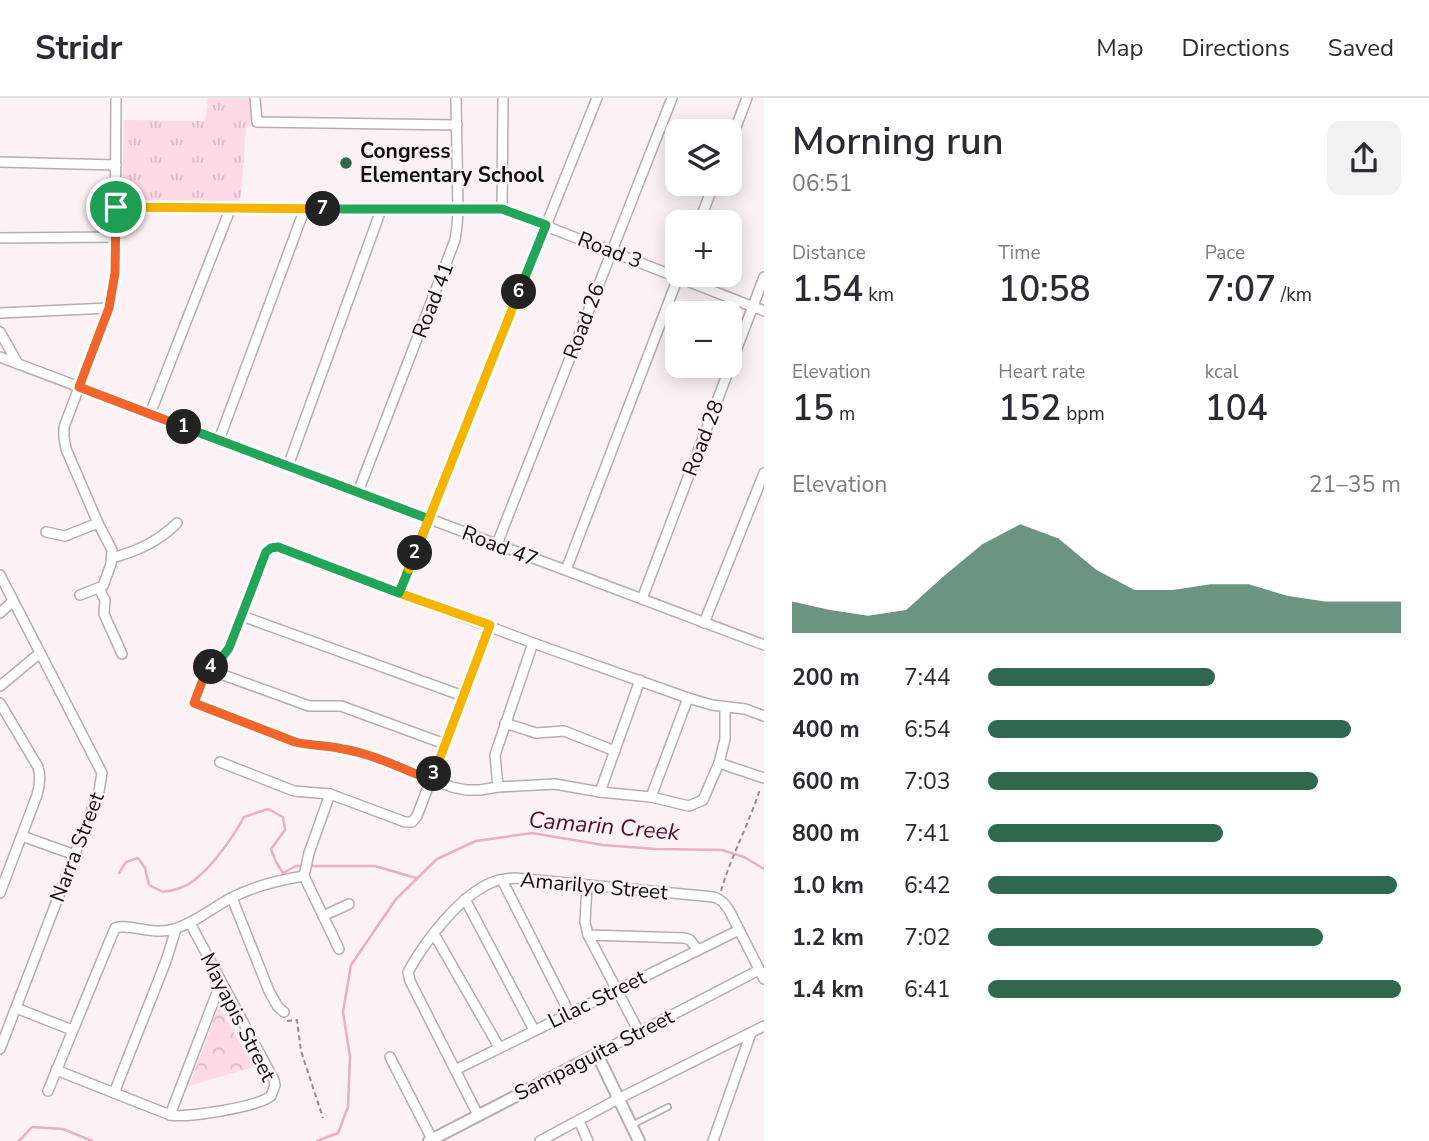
<!DOCTYPE html>
<meta charset="utf-8">
<style>
:root{--surface:#fff;--page:#f2f2f3;--text:#2b2b33;--muted:#7c7c81;--line:#e1e1e2;--accent:#2f674f}
body{margin:0;font-family:"Nunito Sans",sans-serif;background:var(--page);color:var(--text);height:100vh;display:flex;flex-direction:column;font-size:26px;white-space:nowrap}
*{box-sizing:border-box;margin:0}
p{font-size:23px;color:var(--muted)}
.icon{flex:none;width:38px;height:38px;fill:none;stroke:currentColor;stroke-width:2;stroke-linecap:round;stroke-linejoin:round}
.map{position:relative;flex:1;overflow:hidden}
.side{display:flex;flex-direction:column;background:var(--surface);width:665px}
.side>*{flex:none}
.tools{position:absolute;left:665px;top:21px;display:grid;gap:14px}
.tools a{display:grid;place-items:center;width:77px;height:77px;border-radius:14px;background:var(--surface);box-shadow:0 4px 18px #0003;font-size:35px}
.pin{position:absolute;display:grid;place-items:center;width:60px;height:60px;color:#fff;margin:-30px;border:4px solid #fff;border-radius:50%;box-shadow:0 2px 7px #0007}
.km{position:absolute;width:35px;height:35px;margin:-18px;border-radius:50%;background:#222;color:#fff;font-size:19px;line-height:35px;text-align:center}
.round{display:grid;place-items:center;flex:none;width:74px;height:74px;border-radius:14px;background:var(--page)}
.head{display:flex;align-items:center;justify-content:space-between;height:119px;padding:0 28px}
h1{font-size:38px;font-weight:600;line-height:52px}
.stats{display:grid;grid-template-columns:repeat(3,1fr);gap:10px;height:119px;padding:7px 28px}
.stats div{display:grid;align-content:center}
.stats b{font-size:35px;font-weight:600}
.stats small{font-size:19px;font-weight:400}
.stats p{font-size:19px}
.chart{height:196px;padding:14px 28px}
.chart p{display:flex;justify-content:space-between}
.chart svg{width:100%;height:126px;margin-top:7px;fill:var(--accent);opacity:.7}
ul{padding:0 28px;list-style:none;font-size:23px}
li{display:grid;grid-template-columns:112px 84px 1fr;align-items:center;height:52px}
li i{height:18px;border-radius:9px;background:var(--accent)}
header{display:flex;align-items:center;gap:42px;box-sizing:border-box;height:98px;padding:0 35px;background:var(--surface);border-bottom:2px solid var(--line)}
header strong{font-size:33px}
nav{display:flex;gap:38px;margin-inline-start:auto;font-size:24px}
main{display:flex;flex:1;min-height:0}
.map>svg:first-child{display:block}
.grass{fill:url(#grass-tufts)}
.park{fill:url(#park-crowns)}
.lines{fill:none;stroke-linecap:round;stroke-linejoin:round}
.stream{stroke:#e9afc5;stroke-width:2.5}
.service-casing{stroke:#b7adb1;stroke-width:8}
.minor-casing{stroke:#b7adb1;stroke-width:12}
.tertiary-casing{stroke:#b7adb1;stroke-width:14}
.path{stroke:#948c8f;stroke-width:2;stroke-dasharray:5 3.5;stroke-linecap:butt}
.service{stroke:#fff;stroke-width:4.5}
.minor{stroke:#fff;stroke-width:9}
.tertiary{stroke:#fff;stroke-width:10}
.split-1-casing{stroke:#fff;stroke-width:14}
.split-2-casing{stroke:#fff;stroke-width:14}
.split-3-casing{stroke:#fff;stroke-width:14}
.split-4-casing{stroke:#fff;stroke-width:14}
.split-5-casing{stroke:#fff;stroke-width:14}
.split-6-casing{stroke:#fff;stroke-width:14}
.split-7-casing{stroke:#fff;stroke-width:14}
.split-8-casing{stroke:#fff;stroke-width:14}
.split-1{stroke:#f0652b;stroke-width:9}
.split-2{stroke:#22a559;stroke-width:9}
.split-3{stroke:#f5b400;stroke-width:9}
.split-4{stroke:#f0652b;stroke-width:9}
.split-5{stroke:#22a559;stroke-width:9}
.split-6{stroke:#f5b400;stroke-width:9}
.split-7{stroke:#22a559;stroke-width:9}
.split-8{stroke:#f5b400;stroke-width:9}
.poi-dot{fill:#2f674f;stroke:#fcf2f6;stroke-width:2.5}
.labels{text-anchor:middle;dominant-baseline:central;stroke-width:5;stroke-linejoin:round;paint-order:stroke}
.poi-label{font-size:21px;font-weight:bold;fill:#110d0e;stroke:#fcf2f6;text-anchor:start}
.street-label{font-size:21px;fill:#110d0e;stroke:#fcf2f6}
.water-label{font-size:23px;font-style:italic;fill:#520e31;stroke:#fcf2f6}
</style>
<header>
<strong>Stridr</strong>
<nav><a>Map</a><a>Directions</a><a>Saved</a></nav>
</header>
<main>
<div class="map">
<svg width="764" height="1043" viewBox="0 0 764 1043">
<defs>
<pattern id="grass-tufts" width="24" height="20" patternUnits="userSpaceOnUse" patternTransform="scale(1.75)"><rect width="24" height="20" fill="#fed9e6"/><path d="M3 7l-1-3M5 7V3M7 7l1-3M15 17l-1-3M17 17v-4M19 17l1-3" fill="none" stroke="#d9b9c4"/></pattern>
<pattern id="park-crowns" width="20" height="18" patternUnits="userSpaceOnUse" patternTransform="scale(1.75)"><rect width="20" height="18" fill="#fed9e6"/><path d="M2 6a3 3 0 1 1 6 0M12 15a3 3 0 1 1 6 0" fill="none" stroke="#d9b9c4"/></pattern>
</defs>
<rect width="100%" height="100%" fill="#fcf2f6"/>
<!-- grass -->
<polygon class="grass" points="208,0 251,0 254,26 246,30 240,106 122,105 124,22 205,23"/>
<!-- park -->
<polygon class="park" points="219,908 253,969 189,988"/>
<g class="lines">
<!-- stream -->
<g class="stream">
<polyline points="309,768 375,768 416,780"/>
<path d="M 119,775 L 126,764 L 138,760 L 145,770 L 149,787 L 163,794 C 168,793 175,792 180,790 C 204,782 232,741 244,719 L 268,711 L 283,719 L 285,732 L 271,751 L 276,764 L 283,775 L 296,768 L 302,768"/>
<polyline points="19,1043 32,1029 63,1031 92,1043"/>
<polyline points="317,1043 338,1035 348,1009 350,959 343,914 351,867 396,801 437,761 476,743 532,735 603,747 656,751 722,752 744,759 764,771"/>
</g>
<!-- service casing -->
<g class="service-casing">
<polyline id="service" points="632,1027 668,1009"/>
</g>
<!-- minor casing -->
<g class="minor-casing">
<g id="minor">
<polyline points="255,0 257,24 457,27"/>
<polyline points="730,45 747,0"/>
<polyline points="0,64 116,67"/>
<polyline points="116,109 381,112 502,111 764,213"/>
<polyline points="502,111 503,0"/>
<polyline points="699,124 714,86"/>
<polyline points="0,140 116,139"/>
<polyline points="0,215 109,210"/>
<polyline points="0,234 18,266"/>
<polyline points="0,259 764,547"/>
<polyline points="150,316 231,109"/>
<polyline points="219,342 305,110"/>
<polyline points="288,368 381,112"/>
<polyline points="358,394 455,142 457,128 458,111 456,0"/>
<polyline points="46,434 65,438 98,425"/>
<polyline points="497,446 672,0"/>
<path d="M 112,460 C 137,453 158,444 177,425"/>
<polyline points="566,472 679,177"/>
<polyline points="0,477 102,675 99,693 0,951"/>
<polyline points="99,491 105,502 104,516 122,556"/>
<polyline points="399,495 597,0"/>
<polyline points="80,497 103,488 111,466 112,452 98,425 66,351 64,339 64,329 109,210 115,175 116,0"/>
<polyline points="642,501 764,179"/>
<polyline points="0,515 13,503"/>
<polyline points="242,518 463,598"/>
<polyline points="704,525 764,375"/>
<polyline points="207,571 309,608 341,608 445,646"/>
<polyline points="0,588 40,555"/>
<path d="M 0,605 L 38,669 C 41,679 40,687 37,697 L 0,795"/>
<polyline points="725,610 725,641 719,665 703,702 689,708 651,699 600,694 555,686 498,689 480,692 466,692 452,689 361,655 343,651 308,647 282,640 194,605 207,571 220,562 229,550 266,454 271,450 278,449 533,545 688,600 712,607 745,611 764,618"/>
<polyline points="505,625 536,635 564,633 615,653"/>
<polyline points="220,664 294,693 330,696 405,724 412,724 417,718 490,527"/>
<polyline points="719,665 764,680"/>
<polyline points="498,689 495,657 533,545"/>
<polyline points="600,694 640,582"/>
<polyline points="330,696 309,755 304,778 339,851"/>
<polyline points="651,699 688,600"/>
<polyline points="22,738 75,757"/>
<polyline points="502,782 569,914"/>
<polyline points="587,788 585,824 588,837 639,934"/>
<polyline points="232,800 269,893 278,909 284,914"/>
<polyline points="465,801 534,932"/>
<polyline points="323,818 349,806"/>
<polyline points="434,836 499,949"/>
<polyline points="588,837 685,840 690,842 698,852"/>
<polyline points="16,910 72,932"/>
<polyline points="597,956 759,872"/>
<polyline points="390,959 433,1043"/>
<path d="M 56,972 L 170,1017 C 188,1020 257,1009 271,998 L 275,987 L 274,982 L 190,825"/>
<polyline points="455,972 739,832"/>
<path d="M 48,993 L 115,830 C 131,825 153,838 174,831 C 195,825 212,810 231,800 C 254,788 279,782 304,778"/>
<polyline points="114,995 166,863 176,831"/>
<polyline points="170,1017 221,884"/>
<path d="M 478,1017 L 410,883 L 408,874 C 425,843 460,797 493,784 C 500,781 507,781 515,780 L 714,799 C 722,802 724,805 729,812 L 764,881"/>
<polyline points="579,1023 588,1043"/>
<polyline points="540,1043 618,1001 764,928"/>
<polyline points="713,1043 751,935"/>
</g>
</g>
<!-- tertiary casing -->
<g class="tertiary-casing">
<polyline id="tertiary" points="429,1043 597,956 639,1043"/>
</g>
<!-- path -->
<g class="path">
<path d="M 721,793 C 731,758 749,726 760,691"/>
<polyline points="287,923 297,922 301,953 323,1020"/>
</g>
<!-- service -->
<use href="#service" class="service"/>
<!-- minor -->
<use href="#minor" class="minor"/>
<!-- tertiary -->
<use href="#tertiary" class="tertiary"/>
</g>
<g class="lines">
<!-- split-1 casing -->
<g class="split-1-casing">
<polyline id="split-1" points="116,109 115,175 109,210 79,289 184,329"/>
</g>
<!-- split-2 casing -->
<g class="split-2-casing">
<polyline id="split-2" points="184,329 429,421 415,455"/>
</g>
<!-- split-3 casing -->
<g class="split-3-casing">
<polyline id="split-3" points="415,455 399,495 490,527 434,676"/>
</g>
<!-- split-4 casing -->
<g class="split-4-casing">
<path id="split-4" d="M 211,569 L 207,571 L 194,605 L 295,644 C 311,648 327,647 343,651 C 373,656 403,671 431,682 L 434,676"/>
</g>
<!-- split-5 casing -->
<g class="split-5-casing">
<polyline id="split-5" points="211,569 220,562 229,550 266,454 271,450 278,449 399,495 409,471"/>
</g>
<!-- split-6 casing -->
<g class="split-6-casing">
<polyline id="split-6" points="409,471 519,194"/>
</g>
<!-- split-7 casing -->
<g class="split-7-casing">
<polyline id="split-7" points="323,111 502,111 546,127 519,194"/>
</g>
<!-- split-8 casing -->
<g class="split-8-casing">
<polyline id="split-8" points="116,109 323,111"/>
</g>
<!-- split-1 -->
<use href="#split-1" class="split-1"/>
<!-- split-2 -->
<use href="#split-2" class="split-2"/>
<!-- split-3 -->
<use href="#split-3" class="split-3"/>
<!-- split-4 -->
<use href="#split-4" class="split-4"/>
<!-- split-5 -->
<use href="#split-5" class="split-5"/>
<!-- split-6 -->
<use href="#split-6" class="split-6"/>
<!-- split-7 -->
<use href="#split-7" class="split-7"/>
<!-- split-8 -->
<use href="#split-8" class="split-8"/>
</g>
<!-- markers -->
<circle class="poi-dot" cx="346" cy="65" r="7"/>
<g class="labels">
<!-- poi labels -->
<g class="poi-label">
<text x="360" y="53">Congress<tspan x="360" dy="24">Elementary School</tspan></text>
</g>
<!-- street labels -->
<g class="street-label">
<text transform="translate(610 152) rotate(21)">Road 3</text>
<text transform="translate(433 202) rotate(-69)">Road 41</text>
<text transform="translate(584 223) rotate(-69)">Road 26</text>
<text transform="translate(703 340) rotate(-69)">Road 28</text>
<text transform="translate(500 448) rotate(21)">Road 47</text>
<text transform="translate(77 749) rotate(-69)">Narra Street</text>
<text transform="translate(594 788) rotate(5)">Amarilyo Street</text>
<text transform="translate(597 901) rotate(-26)">Lilac Street</text>
<text transform="translate(238 919) rotate(63)">Mayapis Street</text>
<text transform="translate(594 957) rotate(-27)">Sampaguita Street</text>
</g>
<!-- water labels -->
<g class="water-label">
<text transform="translate(604 728) rotate(5)">Camarin Creek</text>
</g>
</g>
</svg>
<div class="tools">
<a><svg class="icon" aria-label="layers" viewBox="0 0 24 24"><path d="M12 4l9 5-9 5-9-5zM3 14l9 5 9-5"/></svg></a>
<a>+</a>
<a>−</a>
</div>
<div class="pin" style="left:116px;top:109px;background:#1e9e55"><svg class="icon" aria-label="arrive" viewBox="0 0 24 24"><path d="M6 21V4h12l-3 4 3 4H6"/></svg></div>
<b class="km" style="left:184px;top:329px">1</b>
<b class="km" style="left:415px;top:455px">2</b>
<b class="km" style="left:434px;top:676px">3</b>
<b class="km" style="left:211px;top:569px">4</b>
<b class="km" style="left:519px;top:194px">6</b>
<b class="km" style="left:323px;top:111px">7</b>
</div>
<section class="side">
<div class="head"><div><h1>Morning run</h1><p>06:51</p></div><a class="round"><svg class="icon" aria-label="share" viewBox="0 0 24 24"><path d="M12 15V3M7 8l5-5 5 5M5 13v7h14v-7"/></svg></a></div>
<div class="stats">
<div><p>Distance</p><b>1.54<small> km</small></b></div>
<div><p>Time</p><b>10:58</b></div>
<div><p>Pace</p><b>7:07<small> /km</small></b></div>
</div>
<div class="stats">
<div><p>Elevation</p><b>15<small> m</small></b></div>
<div><p>Heart rate</p><b>152<small> bpm</small></b></div>
<div><p>kcal</p><b>104</b></div>
</div>
<div class="chart"><p><span>Elevation</span>21–35 m</p>
<svg viewBox="0 0 160 44" preserveAspectRatio="none"><path d="M0 44V33L10 36L20 38L30 36L40 24L50 13L60 6L70 11L80 22L90 29L100 29L110 27L120 27L130 31L140 33L150 33L160 33V44z"/></svg>
</div>
<ul>
<li><b>200 m</b>7:44<i style="width:55%"></i></li>
<li><b>400 m</b>6:54<i style="width:88%"></i></li>
<li><b>600 m</b>7:03<i style="width:80%"></i></li>
<li><b>800 m</b>7:41<i style="width:57%"></i></li>
<li><b>1.0 km</b>6:42<i style="width:99%"></i></li>
<li><b>1.2 km</b>7:02<i style="width:81%"></i></li>
<li><b>1.4 km</b>6:41<i style="width:100%"></i></li>
</ul>
</section>
</main>
